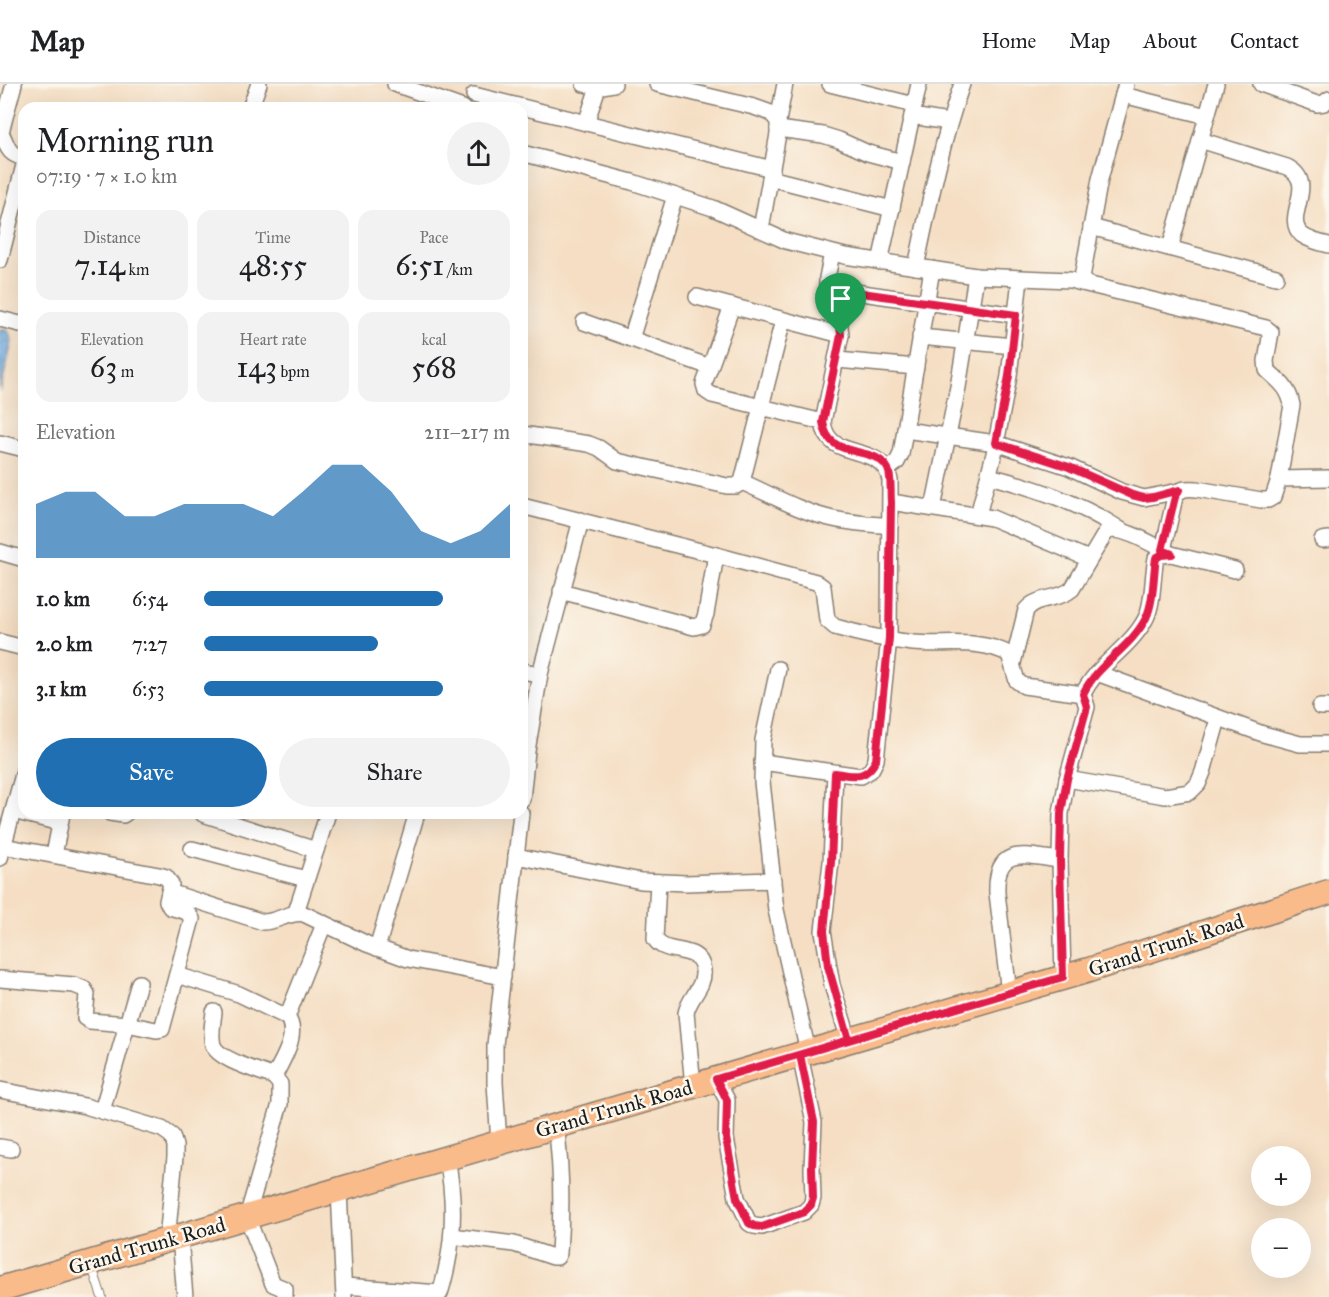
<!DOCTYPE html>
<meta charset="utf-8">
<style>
:root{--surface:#fff;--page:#f2f2f2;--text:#202124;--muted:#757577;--line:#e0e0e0;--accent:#1f6fb2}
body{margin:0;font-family:"IM FELL Great Primer",serif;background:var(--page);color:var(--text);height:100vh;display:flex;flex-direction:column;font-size:22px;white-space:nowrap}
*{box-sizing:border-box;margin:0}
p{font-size:20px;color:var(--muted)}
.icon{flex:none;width:33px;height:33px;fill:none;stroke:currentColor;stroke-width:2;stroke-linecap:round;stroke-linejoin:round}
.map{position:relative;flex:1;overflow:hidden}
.sheet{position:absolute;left:18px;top:18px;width:510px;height:717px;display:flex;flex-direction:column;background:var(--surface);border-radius:18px;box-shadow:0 6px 24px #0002}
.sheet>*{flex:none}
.controls{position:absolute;left:1251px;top:1062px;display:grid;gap:12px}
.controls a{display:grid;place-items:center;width:60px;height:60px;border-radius:50%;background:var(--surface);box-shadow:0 6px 24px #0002;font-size:30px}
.pin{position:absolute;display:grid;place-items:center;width:51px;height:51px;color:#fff;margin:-62px -26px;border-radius:50% 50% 50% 0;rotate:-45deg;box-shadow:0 0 6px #0007}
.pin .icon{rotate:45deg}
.round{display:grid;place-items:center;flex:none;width:63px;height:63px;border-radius:32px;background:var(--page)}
.head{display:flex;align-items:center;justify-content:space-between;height:102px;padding:0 18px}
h1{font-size:33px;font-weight:600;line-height:45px}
.metrics{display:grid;grid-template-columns:repeat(3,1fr);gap:9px;height:102px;padding:6px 18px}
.metrics div{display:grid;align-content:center;border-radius:15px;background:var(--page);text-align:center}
.metrics b{font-size:30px;font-weight:600}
.metrics small{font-size:16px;font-weight:400}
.metrics p{font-size:16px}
.chart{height:168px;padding:12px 18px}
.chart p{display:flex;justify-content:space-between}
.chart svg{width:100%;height:108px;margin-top:6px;fill:var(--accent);opacity:.7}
.button{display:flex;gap:12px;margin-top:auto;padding:12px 18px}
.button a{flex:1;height:69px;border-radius:36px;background:var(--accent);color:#fff;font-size:24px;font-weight:600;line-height:69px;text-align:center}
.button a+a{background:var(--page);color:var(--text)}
ul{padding:0 18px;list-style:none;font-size:20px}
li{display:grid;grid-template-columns:96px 72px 1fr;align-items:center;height:45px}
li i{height:15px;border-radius:8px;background:var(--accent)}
header{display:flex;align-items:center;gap:36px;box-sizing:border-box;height:84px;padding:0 30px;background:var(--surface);border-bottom:2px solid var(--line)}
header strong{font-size:28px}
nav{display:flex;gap:33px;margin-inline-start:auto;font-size:21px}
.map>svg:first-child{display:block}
.water{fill:url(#water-ripples);stroke:#46637e;stroke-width:1.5}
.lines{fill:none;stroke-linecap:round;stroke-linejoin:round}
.lane-casing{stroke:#887d70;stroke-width:10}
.street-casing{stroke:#887d70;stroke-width:18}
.primary-casing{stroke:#887d70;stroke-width:27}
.lane{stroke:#fff;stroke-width:8}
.street{stroke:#fff;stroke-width:15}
.primary{stroke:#fabb8b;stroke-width:24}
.route-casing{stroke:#fff;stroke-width:12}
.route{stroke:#e11d48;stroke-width:8}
.labels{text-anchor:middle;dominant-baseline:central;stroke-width:5;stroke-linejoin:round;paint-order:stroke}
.street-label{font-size:21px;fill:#1c1c1c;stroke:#fbf7ec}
</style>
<header>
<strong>Map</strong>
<nav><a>Home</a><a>Map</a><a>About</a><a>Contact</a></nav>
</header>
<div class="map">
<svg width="1329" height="1213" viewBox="0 0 1329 1213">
<defs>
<pattern id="water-ripples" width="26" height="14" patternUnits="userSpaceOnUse" patternTransform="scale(1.5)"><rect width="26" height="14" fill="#6faae0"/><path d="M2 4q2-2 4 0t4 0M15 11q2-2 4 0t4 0" fill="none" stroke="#5a8ab5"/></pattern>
</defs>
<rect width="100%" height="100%" fill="#fbf7ec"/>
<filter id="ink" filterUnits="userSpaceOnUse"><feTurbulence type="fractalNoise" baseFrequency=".0167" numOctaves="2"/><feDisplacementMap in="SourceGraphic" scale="12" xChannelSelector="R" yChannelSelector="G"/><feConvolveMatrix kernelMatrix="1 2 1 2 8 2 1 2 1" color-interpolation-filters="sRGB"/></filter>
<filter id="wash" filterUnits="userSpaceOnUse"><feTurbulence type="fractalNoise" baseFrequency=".008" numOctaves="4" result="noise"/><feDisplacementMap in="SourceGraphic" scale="24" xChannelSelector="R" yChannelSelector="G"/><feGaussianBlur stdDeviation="1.35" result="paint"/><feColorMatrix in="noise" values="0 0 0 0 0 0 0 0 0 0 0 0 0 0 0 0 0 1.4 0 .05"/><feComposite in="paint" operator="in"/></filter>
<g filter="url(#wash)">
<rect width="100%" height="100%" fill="#f5dec3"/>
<!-- water -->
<polygon class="water" points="0,245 8,247 12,257 0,308"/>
</g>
<g filter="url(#ink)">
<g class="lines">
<!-- lane casing -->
<g class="lane-casing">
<polyline id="lane" points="91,1180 102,1213"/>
</g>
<!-- street casing -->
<g class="street-casing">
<g id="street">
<polyline points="395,0 463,24"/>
<polyline points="584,0 598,3 614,0"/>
<polyline points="657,0 754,23 771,29 778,37 778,50 761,145"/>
<polyline points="830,0 914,21"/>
<polyline points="1261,0 1317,20 1324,19 1329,15"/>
<polyline points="474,11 772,85"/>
<polyline points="1123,11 1207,32"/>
<polyline points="250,24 259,0"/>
<polyline points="912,32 948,38"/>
<polyline points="778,37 785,0"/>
<polyline points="586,39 598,3"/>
<polyline points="778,45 823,51 839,56 868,69 902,78"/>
<path d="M 0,47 C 9,62 5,69 24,74"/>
<polyline points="1,48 14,0"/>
<path d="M 1200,56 L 1287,83 C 1320,100 1281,133 1302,151 C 1309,156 1320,159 1329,161"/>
<path d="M 522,69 L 632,98 L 713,124 L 786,157 L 845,172 L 976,192 L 1070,196 L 1266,244 L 1271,248 L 1266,277 L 1267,286 C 1279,297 1289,304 1292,321 L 1279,395 L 1273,413 L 1268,416 L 1261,416 L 1197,405 C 1186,404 1180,404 1175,413 L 1163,466"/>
<polyline points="770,94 892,125"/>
<polyline points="1091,143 1276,193"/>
<polyline points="1170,164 1216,0"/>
<polyline points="0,176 24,81"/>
<polyline points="880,178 919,0"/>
<path d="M 916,183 C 929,121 941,60 962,0"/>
<polyline points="1081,199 1100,95 1126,0"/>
<polyline points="827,204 1016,231"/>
<polyline points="697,213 841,251"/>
<polyline points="732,222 704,300 706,307 712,311 823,338"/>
<polyline points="0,235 24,241"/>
<polyline points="584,238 710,283"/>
<polyline points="920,253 1013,262"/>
<polyline points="631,255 675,112"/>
<polyline points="837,276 916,283"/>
<polyline points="905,346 996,359 1069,383 1122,408 1144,414 1179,407"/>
<polyline points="522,350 589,360 599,364 617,377 727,402 736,402 742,398 783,236"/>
<polyline points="0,359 24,365"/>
<polyline points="888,385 897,378 901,370 932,185"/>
<path d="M 989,392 C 1036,404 1080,419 1121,446"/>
<polyline points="1279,395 1329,394"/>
<path d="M 742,398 C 770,410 799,427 829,434 C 849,439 870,440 890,442"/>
<polyline points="891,418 992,434 1089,475"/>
<path d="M 522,422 L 716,471 L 816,498 L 823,503 L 827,536 L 835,543 C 859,550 887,556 913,559 C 945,562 979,554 1009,570 L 1017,597 L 1024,602 L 1083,610 L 1087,623 L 1067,695 L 1061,729 L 1060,776 L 1063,893"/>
<polyline points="933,424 958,303 976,192"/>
<polyline points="978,431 994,370 1009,292 1020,195"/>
<polyline points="1322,456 1329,455"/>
<polyline points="0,468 24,475"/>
<polyline points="561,507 694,543 702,541 706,530 716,471"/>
<polyline points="0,558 24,564"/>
<path d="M 1013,579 L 1026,526 C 1038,511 1058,517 1072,505 L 1106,448 C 1120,440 1155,462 1169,469"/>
<polyline points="778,585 763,656 762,698 776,826 808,968"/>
<polyline points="522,587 540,590"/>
<polyline points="1097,589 1263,650 1300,660 1329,660"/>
<path d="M 1083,610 C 1097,580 1131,564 1146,534 C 1154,517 1152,493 1156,474 L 1161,471 L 1171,470 L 1235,486"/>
<polyline points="1320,623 1329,623"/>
<path d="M 762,678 L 861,692 L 871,686 L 876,676 L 889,554 L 890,396 C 882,356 828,380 823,338 L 841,251 L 839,234 L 827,204 L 827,194 L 832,169"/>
<polyline points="835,689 831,778 823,847 832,901 849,956"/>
<polyline points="1067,695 1165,712 1190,708 1198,700 1203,688 1218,635"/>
<polyline points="522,715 527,667 540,590 581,436"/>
<polyline points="13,727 60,739"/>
<polyline points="110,729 123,731 126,729"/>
<polyline points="203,730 316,766"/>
<polyline points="192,765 306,795"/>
<polyline points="54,771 62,730"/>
<polyline points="516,772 641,797 686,799 773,796"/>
<polyline points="0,774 24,687"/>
<path d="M 658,798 L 655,855 C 666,873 700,859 703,886 C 705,903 689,913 686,929 L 693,1002"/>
<path d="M 169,808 L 263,838 C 278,838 289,827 304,830 L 367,860 L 408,875 L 503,893"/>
<polyline points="296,828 328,729"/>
<polyline points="377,864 417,729"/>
<path d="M 177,891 L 239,910 L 287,933 C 300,950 282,976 274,993"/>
<polyline points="0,895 74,901 84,905 87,910 85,934 90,937 127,940 156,946 162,945 192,835 187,828 170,823 167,817 171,800 166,793 159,791 3,762"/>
<path d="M 1009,909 L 997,809 C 995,760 1025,772 1060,776"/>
<path d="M 214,928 C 213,938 210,951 213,961 C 218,976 260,987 274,993 L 280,1000 L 280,1020 L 247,1133 L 273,1200 L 285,1205 L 285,1213"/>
<polyline points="287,933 324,840"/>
<polyline points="716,995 727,1016 726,1054 737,1114 749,1139 754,1142 762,1143 804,1128 811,1121 813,1114 812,1084 814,1038 800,971"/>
<polyline points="0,1006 85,1022 162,1045 172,1052 175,1062 175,1073 167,1156"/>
<polyline points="102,1027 139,899"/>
<polyline points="499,1059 495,999 495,961 521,729"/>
<polyline points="0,1063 11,1065"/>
<polyline points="339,1106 344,1213"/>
<path d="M 452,1152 L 514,1160 L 553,1173 L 557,1173 L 559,1169 C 562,1126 562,1085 556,1042"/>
<polyline points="180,1153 185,1213"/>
<path d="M 344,1202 L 440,1209 C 443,1201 445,1191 447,1182 C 455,1145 454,1111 447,1074"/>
</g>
</g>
<!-- primary casing -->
<g class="primary-casing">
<polyline id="primary" points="0,1205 1089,886 1329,808"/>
</g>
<!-- lane -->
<use href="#lane" class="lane"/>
<!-- street -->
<use href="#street" class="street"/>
<!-- primary -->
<use href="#primary" class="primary"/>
</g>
</g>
<g class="lines" filter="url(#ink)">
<!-- route casing -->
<g class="route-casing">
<path id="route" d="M 841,251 L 823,338 C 828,378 875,359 888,385 C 892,394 890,408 891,418 L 889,554 L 876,676 C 866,696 854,692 835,689 L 831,778 L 824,847 L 828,882 L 849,956 L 716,995 L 727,1016 L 726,1054 L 737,1114 L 749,1139 L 754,1142 L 762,1143 L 804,1128 L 811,1121 L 813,1114 L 812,1084 L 814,1038 L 800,971 L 808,968 C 893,943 978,918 1063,893 L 1060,776 L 1061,729 L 1067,695 L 1087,623 L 1083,610 C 1097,580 1131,564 1146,534 C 1154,517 1153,493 1156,474 L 1161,471 L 1172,470 L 1162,466 L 1175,413 L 1179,406 L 1153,413 L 1144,414 L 1132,411 L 1069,383 L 996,359 L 1009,292 L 1016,231 L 827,204 L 839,234 L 841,251"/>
</g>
<!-- route -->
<use href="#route" class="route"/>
</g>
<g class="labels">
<!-- street labels -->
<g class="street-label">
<text transform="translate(1166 861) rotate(-18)">Grand Trunk Road</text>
<text transform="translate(614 1025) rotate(-16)">Grand Trunk Road</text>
<text transform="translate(147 1162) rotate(-16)">Grand Trunk Road</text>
</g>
</g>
</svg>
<div class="controls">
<a>+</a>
<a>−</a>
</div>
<div class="pin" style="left:841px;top:251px;background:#1e9e55"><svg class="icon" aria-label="arrive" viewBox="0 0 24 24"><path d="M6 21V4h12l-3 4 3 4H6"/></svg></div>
<section class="sheet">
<div class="head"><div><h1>Morning run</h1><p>07:19 · 7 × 1.0 km</p></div><a class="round"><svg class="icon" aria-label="share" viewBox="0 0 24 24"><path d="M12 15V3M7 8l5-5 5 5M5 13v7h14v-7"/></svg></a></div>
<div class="metrics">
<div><p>Distance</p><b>7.14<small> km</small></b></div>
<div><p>Time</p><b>48:55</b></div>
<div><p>Pace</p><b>6:51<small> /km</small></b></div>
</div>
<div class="metrics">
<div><p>Elevation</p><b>63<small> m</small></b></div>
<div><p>Heart rate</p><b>143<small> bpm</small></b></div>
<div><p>kcal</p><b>568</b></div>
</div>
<div class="chart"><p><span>Elevation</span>211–217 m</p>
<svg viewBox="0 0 160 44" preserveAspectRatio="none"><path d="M0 44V22L10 17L20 17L30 27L40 27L50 22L60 22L70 22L80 27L90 17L100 6L110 6L120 17L130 33L140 38L150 33L160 22V44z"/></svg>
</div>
<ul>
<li><b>1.0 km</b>6:54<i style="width:78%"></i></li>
<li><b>2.0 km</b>7:27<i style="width:57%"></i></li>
<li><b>3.1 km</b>6:53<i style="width:78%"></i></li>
</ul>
<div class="button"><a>Save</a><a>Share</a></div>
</section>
</div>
